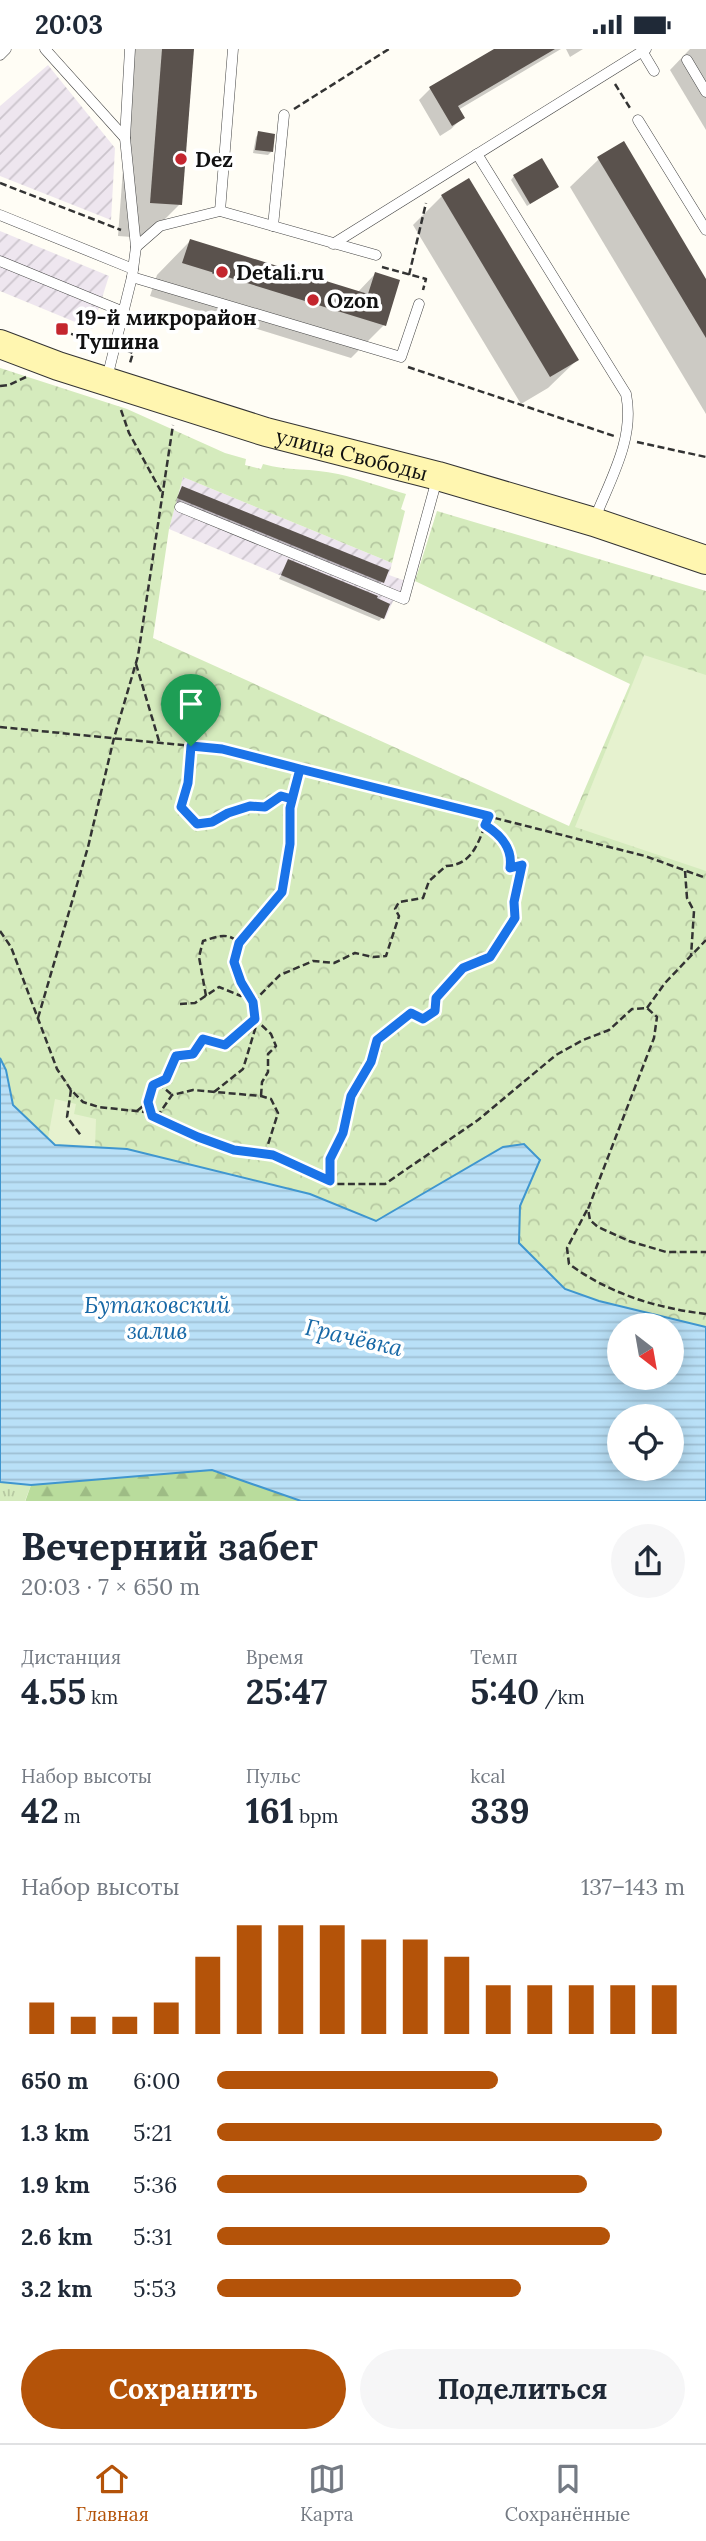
<!DOCTYPE html>
<html lang="ru">
<meta charset="utf-8">
<style>
:root{--surface:#fff;--page:#f6f6f7;--text:#1f2937;--muted:#747a83;--line:#e0e1e3;--accent:#b45309}
body{margin:0;font-family:Lora,serif;background:var(--page);color:var(--text);height:100vh;display:flex;flex-direction:column;font-size:26px;white-space:nowrap}
*{box-sizing:border-box;margin:0}
p{font-size:23px;color:var(--muted)}
.icon{flex:none;width:38px;height:38px;fill:none;stroke:currentColor;stroke-width:2;stroke-linecap:round;stroke-linejoin:round}
.map{position:relative;height:1452px;overflow:hidden}
.drawer{display:flex;flex-direction:column;background:var(--surface);flex:1}
.drawer>*{flex:none}
.needle{width:46px;rotate:149deg}
.tools{position:absolute;left:607px;top:1264px;display:grid;gap:14px}
.tools a{display:grid;place-items:center;width:77px;height:77px;border-radius:50%;background:var(--surface);box-shadow:0 4px 18px #0003;font-size:35px}
.pin{position:absolute;display:grid;place-items:center;width:60px;height:60px;color:#fff;margin:-72px -30px;border-radius:50% 50% 50% 0;rotate:-45deg;box-shadow:0 0 7px #0007}
.pin .icon{rotate:45deg}
.round{display:grid;place-items:center;flex:none;width:74px;height:74px;border-radius:37px;background:var(--page)}
.head{display:flex;align-items:center;justify-content:space-between;height:119px;padding:0 21px}
h1{font-size:38px;font-weight:700;line-height:52px}
.stats{display:grid;grid-template-columns:repeat(3,1fr);gap:10px;height:119px;padding:7px 21px}
.stats div{display:grid;align-content:center}
.stats b{font-size:35px;font-weight:700}
.stats small{font-size:19px;font-weight:400}
.stats p{font-size:19px}
.chart{height:196px;padding:14px 21px}
.chart p{display:flex;justify-content:space-between}
.chart svg{width:100%;height:126px;margin-top:7px;stroke:var(--accent);stroke-width:6}
.cta{display:flex;gap:14px;margin-top:auto;padding:14px 21px}
.cta a{flex:1;height:80px;border-radius:42px;background:var(--accent);color:#fff;font-size:28px;font-weight:700;line-height:80px;text-align:center}
.cta a+a{background:var(--page);color:var(--text)}
ul{padding:0 21px;list-style:none;font-size:23px}
li{display:grid;grid-template-columns:112px 84px 1fr;align-items:center;height:52px}
li i{height:18px;border-radius:9px;background:var(--accent)}
.status{display:flex;justify-content:space-between;align-items:center;height:49px;padding:0 35px;background:var(--surface);direction:ltr}
.status svg{height:19px;fill:currentColor}
.menu{display:flex;justify-content:space-around;align-items:center;height:98px;border-top:2px solid var(--line);background:var(--surface);font-size:19px;color:var(--muted)}
.menu a{display:grid;justify-items:center;gap:4px}
.menu .on{color:var(--accent)}
.map>svg:first-child{display:block}
.industrial{fill:url(#industrial-furrows)}
.grass{fill:url(#grass-tufts)}
.forest{fill:url(#forest-firs)}
.park{fill:url(#park-crowns)}
.pitch{fill:#e6f2cf}
.water{fill:url(#water-rules);stroke:#3f96cf;stroke-width:2;fill-rule:evenodd}
.shadow{fill:#0003}
.building{fill:#5a524d}
.lines{fill:none;stroke-linecap:round;stroke-linejoin:round}
.lane-casing{stroke:#444;stroke-width:11}
.secondary-casing{stroke:#333;stroke-width:30}
.path{stroke:#333;stroke-width:2.5;stroke-dasharray:7 3.5;stroke-linecap:butt}
.lane{stroke:#fff;stroke-width:10}
.secondary{stroke:#fff6b0;stroke-width:28}
.route-casing{stroke:#fff;stroke-width:14}
.route{stroke:#1a73e8;stroke-width:9}
.poi-dot{fill:#c4262e;stroke:#fff;stroke-width:2.5}
.labels{text-anchor:middle;dominant-baseline:central;stroke-width:7;stroke-linejoin:round;paint-order:stroke}
.poi-label{font-size:21px;font-weight:bold;fill:#111;stroke:#fff;text-anchor:start}
.street-label{font-size:21px;fill:#111;stroke:#fff}
.water-label{font-size:23px;font-style:italic;fill:#1768a6;stroke:#fff}
</style>
<div class="status"><b>20:03</b><svg viewBox="0 0 49 12"><path d="M0 12V9h3v3zM5 12V6h3v6zM10 12V3h3v9zM15 12V0h3v12zM26 1h20v11H26zM47 4h2v5h-2z"/></svg></div>
<div class="map">
<svg width="706" height="1453" viewBox="0 0 706 1453">
<defs>
<pattern id="industrial-furrows" width="10" height="10" patternUnits="userSpaceOnUse" patternTransform="scale(1.75)"><rect width="10" height="10" fill="#eee6ef"/><path d="M-1 1l2-2M0 10L10 0M9 11l2-2" fill="none" stroke="#cbc4cc"/></pattern>
<pattern id="grass-tufts" width="24" height="20" patternUnits="userSpaceOnUse" patternTransform="scale(1.75)"><rect width="24" height="20" fill="#d5ebbd"/><path d="M3 7l-1-3M5 7V3M7 7l1-3M15 17l-1-3M17 17v-4M19 17l1-3" fill="none" stroke="#b6c8a1"/></pattern>
<pattern id="forest-firs" width="22" height="20" patternUnits="userSpaceOnUse" patternTransform="scale(1.75)"><rect width="22" height="20" fill="#b9dc9c"/><path d="M5 1l3.5 6h-7zM16 11l3.5 6h-7z" fill="#9ebc85"/></pattern>
<pattern id="park-crowns" width="20" height="18" patternUnits="userSpaceOnUse" patternTransform="scale(1.75)"><rect width="20" height="18" fill="#d5ebbd"/><path d="M2 6a3 3 0 1 1 6 0M12 15a3 3 0 1 1 6 0" fill="none" stroke="#b6c8a1"/></pattern>
<pattern id="water-rules" width="6" height="5" patternUnits="userSpaceOnUse" patternTransform="scale(1.75)"><rect width="6" height="5" fill="#b9e0f7"/><path d="M0 2.5h6" fill="none" stroke="#9ebfd3"/></pattern>
</defs>
<rect width="100%" height="100%" fill="#fffdf5"/>
<!-- industrial -->
<g class="industrial">
<polygon points="48,16 115,99 111,171 0,127 0,57"/>
<polygon points="0,182 109,227 92,280 0,242"/>
<polygon points="183,428 392,514 389,526 411,534 403,551 394,550 385,570 169,480"/>
</g>
<!-- grass -->
<polygon class="grass" points="0,1433 31,1436 25,1452 0,1453"/>
<!-- forest -->
<polygon class="forest" points="212,1421 301,1452 25,1453 31,1436"/>
<!-- park -->
<path class="park" d="M 0,319 L 127,360 L 225,404 L 246,410 L 245,416 L 261,420 L 263,415 C 287,422 312,419 338,425 C 361,430 383,439 406,445 L 401,460 L 405,462 L 392,514 L 183,428 L 169,480 L 153,589 L 569,777 L 630,635 L 415,532 L 437,462 L 706,542 L 706,1278 L 599,1252 L 565,1240 L 519,1194 L 520,1157 L 540,1111 L 502,1098 L 376,1172 L 310,1145 L 127,1100 L 55,1096 L 13,1056 L 6,1021 L 0,1009 Z"/>
<!-- pitch -->
<g class="pitch">
<polygon points="644,606 706,626 706,822 575,778"/>
<polygon points="55,1050 76,1055 74,1065 96,1070 95,1098 55,1096 48,1089"/>
</g>
<!-- water -->
<path class="water" d="M 0,1009 L 6,1021 L 13,1056 L 55,1096 L 127,1100 L 310,1145 L 376,1172 L 503,1098 L 524,1095 L 540,1111 L 520,1157 L 519,1194 L 565,1240 L 599,1252 L 706,1278 L 706,1452 L 301,1452 L 212,1421 L 31,1436 L 0,1433 ZM 620,1276 L 672,1276 L 672,1328 L 620,1328 ZM 620,1367 L 672,1367 L 672,1419 L 620,1419 Z"/>
<!-- shadow -->
<g class="shadow">
<polygon points="132,0 192,0 180,155 146,189 118,187"/>
<polygon points="498,0 561,0 458,61 463,68 451,80 440,87 419,51 430,40"/>
<polygon points="566,0 583,0 570,8"/>
<polygon points="690,0 706,0 706,81 670,21"/>
<polygon points="259,84 271,103 268,106 253,104 256,88"/>
<polygon points="599,110 706,233 706,365 570,138"/>
<polygon points="514,127 553,141 527,157 511,131"/>
<polygon points="442,147 577,311 548,339 521,355 413,176"/>
<polygon points="190,192 357,244 375,225 384,276 351,309 150,247 157,226"/>
<polygon points="183,439 382,533 379,536 175,452"/>
<polygon points="289,513 382,569 379,572 279,530"/>
</g>
<!-- building -->
<g class="building">
<polygon points="162,0 194,0 182,156 150,154"/>
<polygon points="494,0 555,0 458,57 465,69 452,77 429,38"/>
<polygon points="258,82 275,85 273,103 255,101"/>
<polygon points="624,92 706,230 706,289 597,108"/>
<polygon points="542,109 559,138 530,155 513,126"/>
<polygon points="469,129 579,311 550,328 441,146"/>
<polygon points="190,190 368,245 375,223 400,231 386,277 182,214"/>
<polygon points="182,437 389,521 384,534 177,449"/>
<polygon points="288,510 378,547 377,549 390,555 384,570 281,526"/>
</g>
<g class="lines">
<!-- lane casing -->
<g class="lane-casing">
<g id="lane">
<polyline points="45,0 125,89"/>
<polyline points="642,2 654,22"/>
<polyline points="0,6 6,0"/>
<polyline points="687,11 706,43"/>
<polyline points="638,71 706,181"/>
<path d="M 477,105 L 626,345 C 635,389 611,429 595,469"/>
<polyline points="220,162 233,0"/>
<polyline points="0,166 133,220"/>
<polyline points="273,177 284,66"/>
<polyline points="333,195 646,0"/>
<polyline points="136,198 160,177 220,162 376,206"/>
<polyline points="0,212 124,263"/>
<polyline points="132,228 401,308 419,255"/>
<polyline points="107,329 132,228 136,198 125,89 130,0"/>
<polyline points="180,458 404,550 437,430"/>
</g>
</g>
<!-- secondary casing -->
<g class="secondary-casing">
<g id="secondary">
<path id="s1" d="M 0,295 L 58,317 L 266,383 L 438,427 L 594,473 L 706,511"/>
</g>
</g>
<!-- path -->
<g class="path">
<polyline points="615,35 630,59"/>
<polyline points="294,60 389,0"/>
<polyline points="0,134 121,181"/>
<polyline points="382,218 426,230 423,241"/>
<polyline points="213,223 214,224"/>
<polyline points="409,226 426,154"/>
<polyline points="61,282 103,294"/>
<polyline points="126,301 133,304 130,314"/>
<polyline points="408,318 614,387"/>
<polyline points="0,337 9,336 26,328"/>
<polyline points="121,361 129,384 163,446"/>
<polyline points="637,393 706,408"/>
<polyline points="136,615 159,692"/>
<polyline points="0,678 222,700 645,807 706,829"/>
<polyline points="191,697 188,734 181,758 197,775 212,773 228,764 250,757 265,758 281,747 292,749"/>
<polyline points="685,822 687,849 694,862 691,907"/>
<polyline points="0,882 11,898 57,1020 71,1041 83,1053 99,1058 145,1063 198,1088 234,1101 273,1106 336,1135 385,1135 478,1071 556,1006 583,991 609,981 632,960 647,959 657,968 654,989 588,1160 590,1171 598,1178 629,1192 666,1203 706,1203"/>
<path d="M 206,947 L 199,908 L 203,892 C 217,888 227,882 239,894"/>
<path d="M 253,953 L 280,926 L 313,912 L 334,914 L 355,904 L 373,908 L 386,907 L 399,867 L 395,860 L 399,853 L 423,849 L 429,832 L 446,817 C 475,816 479,789 489,767"/>
<polyline points="180,955 195,954 219,938 241,947 247,944"/>
<polyline points="647,959 665,934 706,891"/>
<polyline points="38,969 88,798 114,689 138,607 173,376"/>
<polyline points="158,1034 171,1045"/>
<polyline points="71,1041 67,1068 82,1088"/>
<polyline points="214,1043 243,1020 256,977 253,953 241,933 234,913 239,894 282,843 290,795 290,759 300,720"/>
<polyline points="137,1062 148,1053"/>
<polyline points="152,1067 148,1053 153,1036 166,1030 176,1007 193,1005 203,990 225,996 255,970 271,985 276,997 268,1005 268,1023 262,1033 261,1047"/>
<polyline points="157,1068 172,1046 193,1041 261,1047 271,1050 278,1064 265,1105"/>
<path d="M 330,1130 L 330,1109 L 343,1084 L 351,1047 L 371,1013 L 377,991 L 411,964 L 423,970 L 435,962 L 436,949 L 463,919 L 490,908 L 515,869 L 514,853 L 522,816 L 510,819 C 513,799 501,786 485,776"/>
<path d="M 587,1161 L 567,1199 L 569,1215 C 610,1245 656,1259 706,1265"/>
</g>
<!-- lane -->
<use href="#lane" class="lane"/>
<!-- secondary -->
<use href="#secondary" class="secondary"/>
</g>
<g class="lines">
<!-- route casing -->
<g class="route-casing">
<path id="route" d="M 191,697 L 222,700 L 300,720 L 290,759 L 290,795 L 282,843 L 239,894 L 234,913 L 241,933 L 253,953 L 255,970 L 225,996 L 203,990 L 193,1005 L 176,1007 L 166,1030 L 153,1036 L 148,1053 L 152,1067 L 198,1088 L 234,1101 L 273,1106 L 330,1132 L 330,1110 L 343,1084 L 351,1047 L 371,1013 L 377,991 L 411,964 L 423,970 L 435,962 L 436,949 L 463,919 L 490,908 L 515,869 L 514,853 L 522,816 L 510,819 C 513,799 501,786 485,776 L 489,767 L 300,720 L 292,750 L 281,747 L 265,758 L 250,757 L 228,764 L 212,773 L 197,775 L 181,758 L 188,734 L 191,697"/>
</g>
<!-- route -->
<use href="#route" class="route"/>
</g>
<!-- markers -->
<g class="poi-dot">
<circle cx="181" cy="110" r="7"/>
<circle cx="222" cy="223" r="7"/>
<circle cx="313" cy="251" r="7"/>
<rect x="55" y="273" width="14" height="14" rx="3.5"/>
</g>
<g class="labels">
<!-- poi labels -->
<g class="poi-label">
<text x="195" y="110">Dez</text>
<text x="236" y="223">Detali.ru</text>
<text x="327" y="251">Ozon</text>
<text x="76" y="268">19-й микрорайон<tspan x="76" dy="24">Тушина</tspan></text>
</g>
<!-- street labels -->
<g class="street-label">
<text stroke="none"><textPath href="#s1" startOffset="369">улица Свободы</textPath></text>
</g>
<!-- water labels -->
<g class="water-label">
<text x="157" y="1255">Бутаковский<tspan x="157" dy="26">залив</tspan></text>
<text transform="translate(354 1288) rotate(13)">Грачёвка</text>
</g>
</g>
</svg>
<div class="tools">
<a><svg class="needle" viewBox="-14 -14 28 28"><path d="M0-13l5 13h-10z" fill="#e53935"/><path d="M0 13l5-13h-10z" fill="#747a83"/></svg></a>
<a><svg class="icon" aria-label="locate" viewBox="0 0 24 24"><circle cx="12" cy="12" r="6"/><path d="M12 2v4M12 18v4M2 12h4M18 12h4"/></svg></a>
</div>
<div class="pin" style="left:191px;top:697px;background:#1e9e55"><svg class="icon" aria-label="arrive" viewBox="0 0 24 24"><path d="M6 21V4h12l-3 4 3 4H6"/></svg></div>
</div>
<section class="drawer">
<div class="head"><div><h1>Вечерний забег</h1><p>20:03 · 7 × 650 m</p></div><a class="round"><svg class="icon" aria-label="share" viewBox="0 0 24 24"><path d="M12 15V3M7 8l5-5 5 5M5 13v7h14v-7"/></svg></a></div>
<div class="stats">
<div><p>Дистанция</p><b>4.55<small> km</small></b></div>
<div><p>Время</p><b>25:47</b></div>
<div><p>Темп</p><b>5:40<small> /km</small></b></div>
</div>
<div class="stats">
<div><p>Набор высоты</p><b>42<small> m</small></b></div>
<div><p>Пульс</p><b>161<small> bpm</small></b></div>
<div><p>kcal</p><b>339</b></div>
</div>
<div class="chart"><p><span>Набор высоты</span>137–143 m</p>
<svg viewBox="0 0 160 44" preserveAspectRatio="none"><path d="M5 44V33M15 44V38M25 44V38M35 44V33M45 44V17M55 44V6M65 44V6M75 44V6M85 44V11M95 44V11M105 44V17M115 44V27M125 44V27M135 44V27M145 44V27M155 44V27"/></svg>
</div>
<ul>
<li><b>650 m</b>6:00<i style="width:60%"></i></li>
<li><b>1.3 km</b>5:21<i style="width:95%"></i></li>
<li><b>1.9 km</b>5:36<i style="width:79%"></i></li>
<li><b>2.6 km</b>5:31<i style="width:84%"></i></li>
<li><b>3.2 km</b>5:53<i style="width:65%"></i></li>
</ul>
<div class="cta"><a>Сохранить</a><a>Поделиться</a></div>
</section>
<nav class="menu">
<a class="on"><svg class="icon" aria-label="home" viewBox="0 0 24 24"><path d="M3 11l9-7 9 7M6 9v11h12V9"/></svg>Главная</a>
<a><svg class="icon" aria-label="map" viewBox="0 0 24 24"><path d="M3 6l6-2 6 2 6-2v14l-6 2-6-2-6 2zM9 4v14M15 6v14"/></svg>Карта</a>
<a><svg class="icon" aria-label="saved" viewBox="0 0 24 24"><path d="M7 4h10v16l-5-4-5 4z"/></svg>Сохранённые</a>
</nav>
